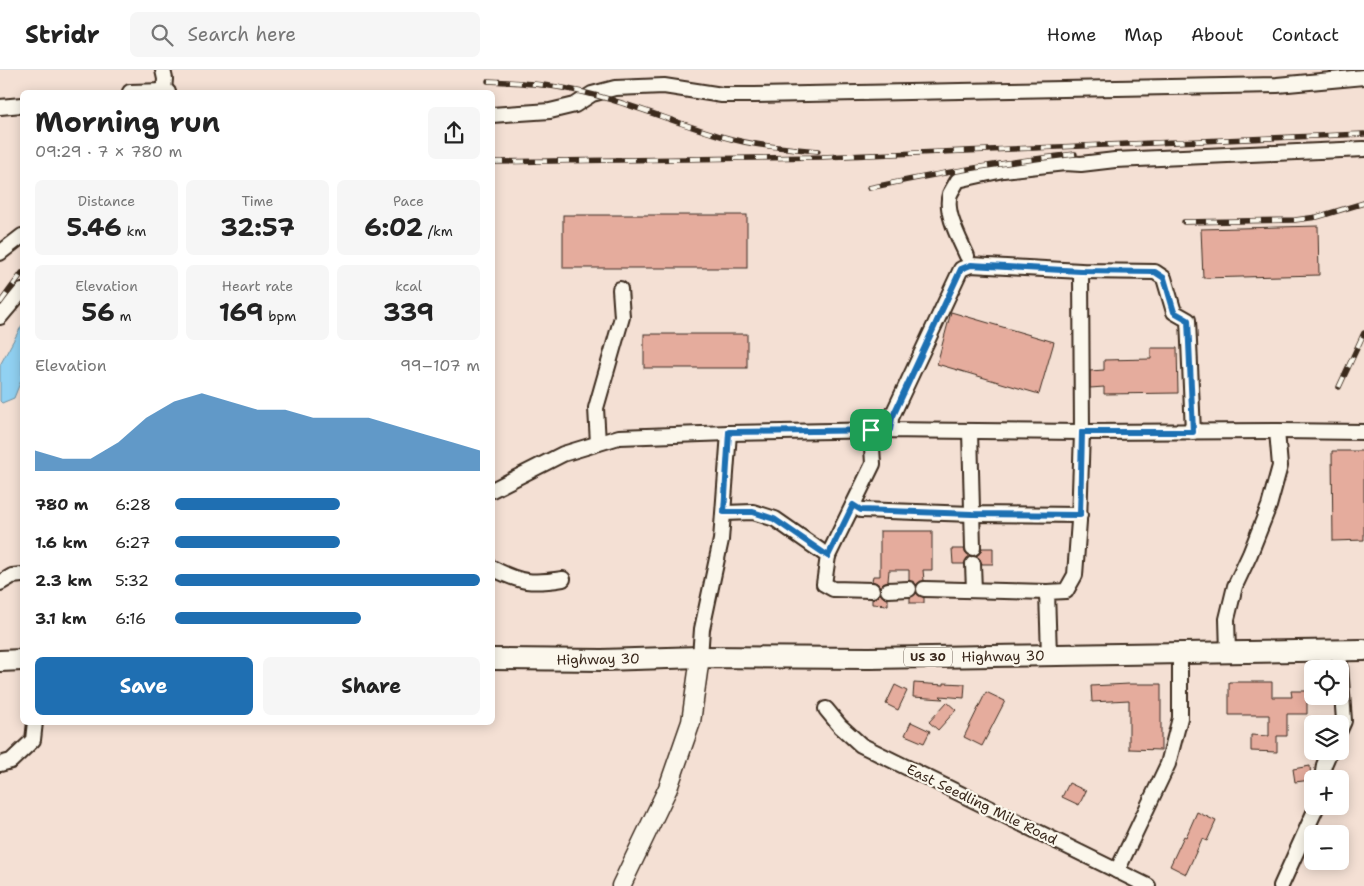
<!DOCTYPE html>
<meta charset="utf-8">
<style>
:root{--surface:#fff;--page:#f6f6f6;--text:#222;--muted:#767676;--line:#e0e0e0;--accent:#1f6fb2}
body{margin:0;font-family:"Shantell Sans",sans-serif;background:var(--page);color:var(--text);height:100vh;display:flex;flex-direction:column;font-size:19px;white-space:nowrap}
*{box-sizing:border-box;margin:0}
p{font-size:16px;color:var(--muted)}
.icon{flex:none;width:28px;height:28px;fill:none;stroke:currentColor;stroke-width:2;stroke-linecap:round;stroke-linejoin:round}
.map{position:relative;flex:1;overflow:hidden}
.drawer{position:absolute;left:20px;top:20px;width:475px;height:635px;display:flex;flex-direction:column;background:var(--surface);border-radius:8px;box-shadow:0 2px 12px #0003}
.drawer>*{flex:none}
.controls{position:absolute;left:1304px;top:590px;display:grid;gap:10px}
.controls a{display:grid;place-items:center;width:45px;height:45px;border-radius:8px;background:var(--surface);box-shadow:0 2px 12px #0003;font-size:25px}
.pin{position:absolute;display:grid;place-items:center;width:42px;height:42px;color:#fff;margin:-21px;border-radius:10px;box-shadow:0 2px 8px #0006}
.round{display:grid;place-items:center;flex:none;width:52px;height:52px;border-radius:8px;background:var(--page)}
.headline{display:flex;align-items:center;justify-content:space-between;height:85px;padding:0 15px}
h1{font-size:28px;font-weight:700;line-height:38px}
.stats{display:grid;grid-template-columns:repeat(3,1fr);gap:8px;height:85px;padding:5px 15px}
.stats div{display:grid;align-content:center;border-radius:8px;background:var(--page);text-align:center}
.stats b{font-size:25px;font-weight:700}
.stats small{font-size:14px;font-weight:400}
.stats p{font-size:14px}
.chart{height:140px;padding:10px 15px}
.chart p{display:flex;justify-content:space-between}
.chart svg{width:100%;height:90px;margin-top:5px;fill:var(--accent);opacity:.7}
.button{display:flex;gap:10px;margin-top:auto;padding:10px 15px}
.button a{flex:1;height:58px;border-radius:8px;background:var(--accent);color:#fff;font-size:20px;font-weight:700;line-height:58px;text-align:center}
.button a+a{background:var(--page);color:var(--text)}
ul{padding:0 15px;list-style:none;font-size:16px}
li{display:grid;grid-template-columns:80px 60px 1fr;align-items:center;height:38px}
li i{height:12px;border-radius:6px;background:var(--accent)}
header{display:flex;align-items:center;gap:30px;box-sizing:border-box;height:70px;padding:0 25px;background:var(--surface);border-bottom:1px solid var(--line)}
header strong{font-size:24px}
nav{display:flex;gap:28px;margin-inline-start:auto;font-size:18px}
.search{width:350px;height:45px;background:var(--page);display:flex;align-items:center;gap:12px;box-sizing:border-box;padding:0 18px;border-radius:8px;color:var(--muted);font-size:19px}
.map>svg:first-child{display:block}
.water{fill:#91d1f2;stroke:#6f8e9d}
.building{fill:#e5ac9d;stroke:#3b2a1e}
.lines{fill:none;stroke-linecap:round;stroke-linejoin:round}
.minor-casing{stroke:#3b2a1e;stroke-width:18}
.major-casing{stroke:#3b2a1e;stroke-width:21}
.highway-casing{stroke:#3b2a1e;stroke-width:24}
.minor{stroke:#fbf7ec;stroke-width:14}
.major{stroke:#fbf7ec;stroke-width:18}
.highway{stroke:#fbf7ec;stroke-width:20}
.rail-casing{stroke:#3b2a1e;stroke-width:5.5}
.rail{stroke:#fbf7ec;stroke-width:4;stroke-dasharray:11;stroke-linecap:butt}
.route-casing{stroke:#fff;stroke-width:10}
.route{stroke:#1f6fb2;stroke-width:6}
.labels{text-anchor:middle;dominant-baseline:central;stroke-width:4.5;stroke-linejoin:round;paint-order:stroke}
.shield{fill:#fbf7ec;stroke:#75685c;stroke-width:1}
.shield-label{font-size:12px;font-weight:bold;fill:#3b2a1e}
.street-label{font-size:14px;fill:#3b2a1e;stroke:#fbf7ec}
</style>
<header>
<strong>Stridr</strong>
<div class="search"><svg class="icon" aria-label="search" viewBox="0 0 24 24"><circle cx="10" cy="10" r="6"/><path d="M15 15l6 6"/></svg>Search here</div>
<nav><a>Home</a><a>Map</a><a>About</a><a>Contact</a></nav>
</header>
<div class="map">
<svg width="1364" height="816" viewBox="0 0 1364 816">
<rect width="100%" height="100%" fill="#f4e0d4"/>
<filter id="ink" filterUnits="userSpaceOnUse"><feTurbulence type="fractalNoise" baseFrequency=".02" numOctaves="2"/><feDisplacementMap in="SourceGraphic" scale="10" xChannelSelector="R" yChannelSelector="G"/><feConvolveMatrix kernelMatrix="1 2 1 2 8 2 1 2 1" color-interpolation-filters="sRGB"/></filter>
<g filter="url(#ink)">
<!-- water -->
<polygon class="water" points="22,255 22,308 14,328 2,333 0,331 0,295"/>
<!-- building -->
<g class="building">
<rect x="563" y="145" width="184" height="53"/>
<polygon points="1318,156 1319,205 1203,208 1201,159"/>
<polygon points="951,242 1054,272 1039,324 937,294"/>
<rect x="644" y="264" width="103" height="34"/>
<polygon points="1151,278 1177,278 1178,323 1104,324 1104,317 1090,318 1090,301 1104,300 1104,290 1151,289"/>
<polygon points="1332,381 1364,381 1364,470 1333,471"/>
<polygon points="880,461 932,461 932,500 923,500 924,510 916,515 909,510 909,500 889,500 888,511 883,513 880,517 877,513 872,511 873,506 880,506"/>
<polygon points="982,478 993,478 993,494 982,494 980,489 976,486 980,483"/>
<polygon points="952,479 964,479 966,483 970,486 966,490 964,494 953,494"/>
<polygon points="880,523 884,528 888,529 888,535 872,534 872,529 877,527"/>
<polygon points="916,523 924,528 924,533 910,533 910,528"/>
<polygon points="1229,612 1272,612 1272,627 1292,627 1291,621 1307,621 1307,644 1287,644 1287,666 1277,666 1277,682 1251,681 1251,665 1269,666 1269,645 1229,645"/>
<polygon points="914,613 944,615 944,613 965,614 964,628 940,626 943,629 913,627"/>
<polygon points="1129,614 1161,614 1161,680 1129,679 1129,630 1092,632 1091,616"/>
<polygon points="895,615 907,621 898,640 886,634"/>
<polygon points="986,622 1005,631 982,676 964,667"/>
<polygon points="947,632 956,640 938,660 929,652"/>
<polygon points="911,652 930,661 924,673 905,665"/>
<polygon points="1310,696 1311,710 1295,712 1293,699"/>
<polygon points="1069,713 1086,721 1079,735 1062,727"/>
<polygon points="1197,742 1216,751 1207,771 1202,769 1186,804 1170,796 1184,766 1186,767"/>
</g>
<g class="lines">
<!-- minor casing -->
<g class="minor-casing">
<g id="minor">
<polyline points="163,0 165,9 164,21"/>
<polyline points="130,22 164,21 168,22"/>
<polyline points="0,37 22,35"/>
<polyline points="492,45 550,41 575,35 592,24 615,18 664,16 722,25 754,25 1277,15 1364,7"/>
<polyline points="0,183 22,166"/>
<path d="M 967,186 C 960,170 944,142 950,124 C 952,120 955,115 958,110 L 1003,100 L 1065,93 L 1081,94 L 1115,90 L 1364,79"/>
<polyline points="0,247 22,221"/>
<polyline points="890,360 891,348 961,199 971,195 1081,201 1155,202 1164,208 1174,242 1188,250 1193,362"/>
<polyline points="970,361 973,478"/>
<polyline points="598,373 596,338 622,247 620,219"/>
<polyline points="492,420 563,384 619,367 729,363 882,360 1082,362 1277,361 1364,362"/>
<polyline points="853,435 861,440 972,444 1080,445"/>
<polyline points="724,443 753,442 775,449 828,486 824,514 833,519 872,520"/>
<polyline points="828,486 873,394 871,360"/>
<polyline points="973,494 974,520"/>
<path d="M 492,498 C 521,513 532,514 563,509"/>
<polyline points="0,513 12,506 22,505"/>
<polyline points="924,519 1047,522"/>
<polyline points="888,520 909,519"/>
<polyline points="1339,581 1344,651 1340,660"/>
<polyline points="1228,582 1227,549 1235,516 1250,484 1269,436 1280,396 1277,361"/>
<polyline points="1049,585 1047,522 1066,521 1075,505 1079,451 1082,362 1081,201"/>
<polyline points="700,587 702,559 721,470 729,363"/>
<polyline points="826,639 840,656 861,675 1148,816"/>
<polyline points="0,694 11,691 33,670 35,652"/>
<polyline points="1322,709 1324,695 1330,681"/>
<polyline points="1117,801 1168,694 1180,648 1180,583"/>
<polyline points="1281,816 1317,736"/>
</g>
</g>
<!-- major casing -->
<g class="major-casing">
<polyline id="major" points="621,816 668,718 691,652 700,587"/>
</g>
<!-- highway casing -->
<g class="highway-casing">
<g id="highway">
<polyline points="492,589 602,590 700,587 869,588 1364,580"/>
<polyline points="0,591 22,590"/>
</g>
</g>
<!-- minor -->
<use href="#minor" class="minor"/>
<!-- major -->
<use href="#major" class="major"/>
<!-- highway -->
<use href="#highway" class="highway"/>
<!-- rail casing -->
<g class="rail-casing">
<g id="rail">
<path d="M 488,11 C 511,12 534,13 557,17 C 614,26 668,51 724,67 C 755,76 786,78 818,81"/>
<polyline points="492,92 822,87 1364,64"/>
<path d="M 869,118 C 938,103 1006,92 1075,84"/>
<polyline points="1184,152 1295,150 1317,147 1364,133"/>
<polyline points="0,233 22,203"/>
<polyline points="1339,317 1364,263"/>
</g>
</g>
<!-- rail -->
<use href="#rail" class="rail"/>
</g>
</g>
<g class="lines" filter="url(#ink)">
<!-- route casing -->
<g class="route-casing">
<polygon id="route" points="971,195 1081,201 1155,202 1164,208 1174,242 1188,250 1193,362 1082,362 1080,445 972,444 861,440 853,435 828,486 774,449 753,442 724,442 729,362 890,360 892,348 961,199"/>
</g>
<!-- route -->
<use href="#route" class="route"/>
</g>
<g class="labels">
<!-- shield labels -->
<rect class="shield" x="904" y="577.5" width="48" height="19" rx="4"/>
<g class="shield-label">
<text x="928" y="587">US 30</text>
</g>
<!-- street labels -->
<g class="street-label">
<text transform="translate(1003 586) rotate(-1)">Highway 30</text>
<text transform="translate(598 589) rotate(-1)">Highway 30</text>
<text transform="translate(982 734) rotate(26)">East Seedling Mile Road</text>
</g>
</g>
</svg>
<div class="controls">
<a><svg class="icon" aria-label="locate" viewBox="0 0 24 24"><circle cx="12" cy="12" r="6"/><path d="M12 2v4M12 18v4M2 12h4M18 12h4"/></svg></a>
<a><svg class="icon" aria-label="layers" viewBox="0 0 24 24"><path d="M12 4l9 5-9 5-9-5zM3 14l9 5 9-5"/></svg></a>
<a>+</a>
<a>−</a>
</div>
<div class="pin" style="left:871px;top:360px;background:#1e9e55"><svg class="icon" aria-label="arrive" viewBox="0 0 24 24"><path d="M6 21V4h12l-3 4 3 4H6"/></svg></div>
<section class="drawer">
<div class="headline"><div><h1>Morning run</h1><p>09:29 · 7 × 780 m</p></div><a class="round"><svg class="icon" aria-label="share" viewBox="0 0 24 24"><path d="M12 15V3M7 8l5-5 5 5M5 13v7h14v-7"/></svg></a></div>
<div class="stats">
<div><p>Distance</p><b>5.46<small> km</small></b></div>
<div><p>Time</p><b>32:57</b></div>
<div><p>Pace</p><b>6:02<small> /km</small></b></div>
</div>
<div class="stats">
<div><p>Elevation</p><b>56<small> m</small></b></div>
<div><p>Heart rate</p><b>169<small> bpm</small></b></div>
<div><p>kcal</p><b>339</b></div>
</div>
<div class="chart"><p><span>Elevation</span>99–107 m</p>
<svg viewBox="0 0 160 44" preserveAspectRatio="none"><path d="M0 44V34L10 38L20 38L30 30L40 18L50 10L60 6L70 10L80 14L90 14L100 18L110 18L120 18L130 22L140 26L150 30L160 34V44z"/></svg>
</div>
<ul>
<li><b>780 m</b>6:28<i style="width:54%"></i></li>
<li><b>1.6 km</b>6:27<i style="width:54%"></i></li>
<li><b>2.3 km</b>5:32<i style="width:100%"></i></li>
<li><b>3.1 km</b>6:16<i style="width:61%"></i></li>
</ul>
<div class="button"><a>Save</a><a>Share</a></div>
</section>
</div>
